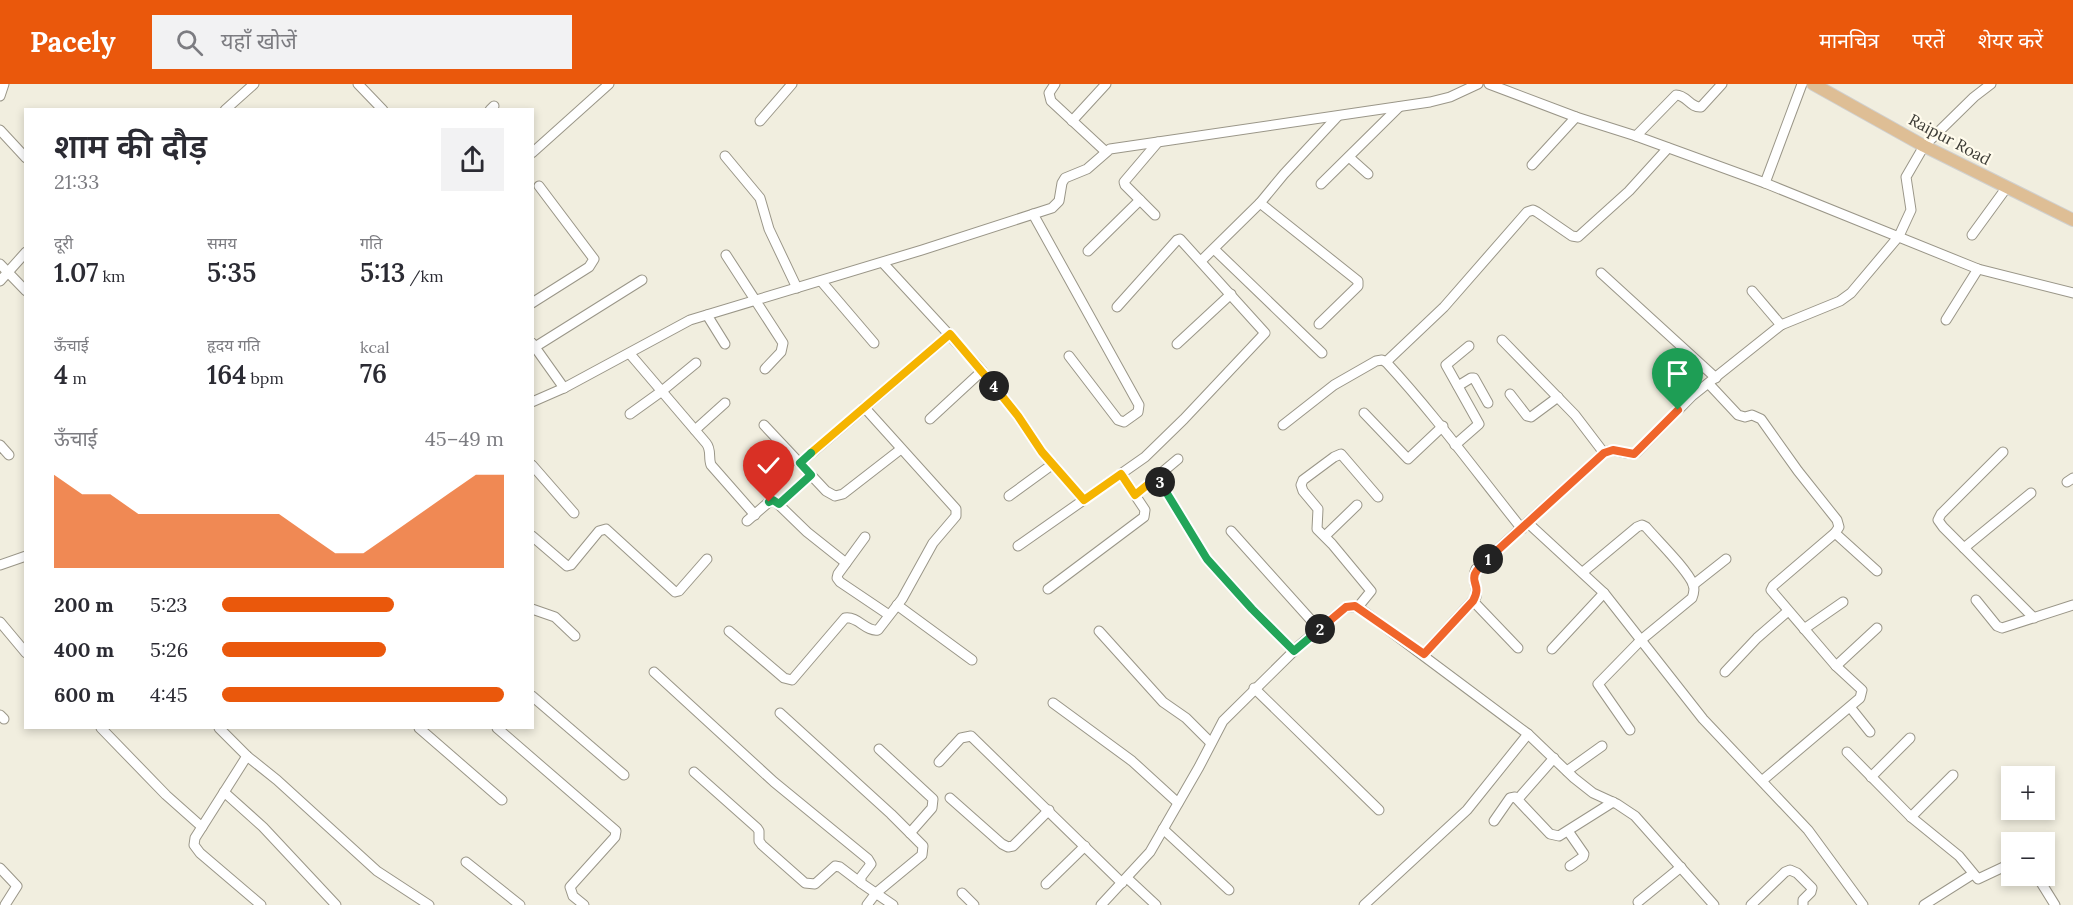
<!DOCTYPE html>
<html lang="hi">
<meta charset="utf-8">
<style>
:root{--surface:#fff;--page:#f2f2f3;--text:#2b2b33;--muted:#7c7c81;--accent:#ea580c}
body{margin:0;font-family:Lora,"Noto Sans Devanagari",serif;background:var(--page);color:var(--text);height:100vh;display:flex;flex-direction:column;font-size:22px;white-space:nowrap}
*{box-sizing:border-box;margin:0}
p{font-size:20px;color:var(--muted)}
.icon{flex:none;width:33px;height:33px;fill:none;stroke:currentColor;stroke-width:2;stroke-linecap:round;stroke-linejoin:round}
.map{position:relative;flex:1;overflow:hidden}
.sheet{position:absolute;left:24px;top:24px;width:510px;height:621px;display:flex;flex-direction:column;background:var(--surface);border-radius:0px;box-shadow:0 3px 9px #0003}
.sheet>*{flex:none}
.tools{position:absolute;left:2001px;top:682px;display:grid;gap:12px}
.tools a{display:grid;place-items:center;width:54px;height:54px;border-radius:0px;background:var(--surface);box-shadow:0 3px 9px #0003;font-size:30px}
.pin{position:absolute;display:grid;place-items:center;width:51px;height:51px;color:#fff;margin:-62px -26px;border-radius:50% 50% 50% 0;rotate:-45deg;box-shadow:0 0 6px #0007}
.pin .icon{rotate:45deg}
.km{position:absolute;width:30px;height:30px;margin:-15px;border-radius:50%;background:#222;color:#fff;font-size:16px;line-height:30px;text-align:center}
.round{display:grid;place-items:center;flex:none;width:63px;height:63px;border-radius:0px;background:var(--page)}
.headline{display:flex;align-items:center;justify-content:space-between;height:102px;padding:0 30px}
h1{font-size:33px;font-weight:600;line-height:45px}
.figures{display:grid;grid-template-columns:repeat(3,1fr);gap:9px;height:102px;padding:6px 30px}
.figures div{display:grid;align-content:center}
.figures b{font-size:26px;font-weight:600}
.figures small{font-size:16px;font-weight:400}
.figures p{font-size:16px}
.chart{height:168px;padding:12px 30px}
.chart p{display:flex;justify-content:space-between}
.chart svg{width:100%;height:108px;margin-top:6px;fill:var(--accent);opacity:.7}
ul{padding:0 30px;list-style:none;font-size:20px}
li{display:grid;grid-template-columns:96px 72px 1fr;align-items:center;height:45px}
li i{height:15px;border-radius:8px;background:var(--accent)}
header{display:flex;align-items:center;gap:36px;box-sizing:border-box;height:84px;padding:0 30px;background:var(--accent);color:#fff}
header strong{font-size:28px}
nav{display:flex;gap:33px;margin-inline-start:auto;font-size:21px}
.search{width:420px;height:54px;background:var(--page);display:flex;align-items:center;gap:15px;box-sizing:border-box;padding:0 21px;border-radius:0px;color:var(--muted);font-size:22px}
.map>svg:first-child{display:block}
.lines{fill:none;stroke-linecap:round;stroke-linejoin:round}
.minor-casing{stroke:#9a9688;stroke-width:11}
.major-casing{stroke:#d0d0cf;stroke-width:14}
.minor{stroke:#fff;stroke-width:9}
.major{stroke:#debe95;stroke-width:12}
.split-1-casing{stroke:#fff;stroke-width:12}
.split-2-casing{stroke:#fff;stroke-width:12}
.split-3-casing{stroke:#fff;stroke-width:12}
.split-4-casing{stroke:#fff;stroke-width:12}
.split-5-casing{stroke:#fff;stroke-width:12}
.split-6-casing{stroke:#fff;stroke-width:12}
.split-1{stroke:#f0652b;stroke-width:8}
.split-2{stroke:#f0652b;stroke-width:8}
.split-3{stroke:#22a559;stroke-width:8}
.split-4{stroke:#f5b400;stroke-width:8}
.split-5{stroke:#f5b400;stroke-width:8}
.split-6{stroke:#22a559;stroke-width:8}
.labels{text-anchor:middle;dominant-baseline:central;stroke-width:4.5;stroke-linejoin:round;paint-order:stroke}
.street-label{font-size:16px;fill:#3c3b35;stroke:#fffbec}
</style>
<header>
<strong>Pacely</strong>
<div class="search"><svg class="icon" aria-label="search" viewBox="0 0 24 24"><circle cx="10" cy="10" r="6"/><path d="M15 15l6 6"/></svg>यहाँ खोजें</div>
<nav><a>मानचित्र</a><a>परतें</a><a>शेयर करें</a></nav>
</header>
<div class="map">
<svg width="2073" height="821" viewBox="0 0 2073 821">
<rect width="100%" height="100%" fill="#f1eedf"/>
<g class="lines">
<!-- minor casing -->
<g class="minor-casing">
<g id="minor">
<polyline points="358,0 383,26"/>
<polyline points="1055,0 1049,9 1051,17 1106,68"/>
<polyline points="1489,0 1576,33 1636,52 1765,99 1978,185 2073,209"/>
<polyline points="0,12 4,0"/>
<polyline points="225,26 254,0"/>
<polyline points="490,26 494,22"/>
<polyline points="760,37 792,0"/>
<polyline points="1072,37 1106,0"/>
<polyline points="0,46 26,74"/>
<path d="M 1636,52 L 1676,11 C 1687,11 1690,24 1701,23 L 1722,0"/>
<polyline points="532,69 609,0"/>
<polyline points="725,72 760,114 769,145 797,204"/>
<polyline points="1349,73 1368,90"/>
<polyline points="1532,81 1576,33"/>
<polyline points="1765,99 1802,0"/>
<polyline points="1321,100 1399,23"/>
<polyline points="1260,119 1358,197 1358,202 1319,240"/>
<polyline points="1033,130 1139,321 1138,328 1124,338 1118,336 1069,272"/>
<polyline points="1155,131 1125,101 1124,98 1158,58"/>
<polyline points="1972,151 2007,103"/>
<polyline points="1214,165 1322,269"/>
<polyline points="1088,167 1140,116"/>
<polyline points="726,171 783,259 781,268 765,285"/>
<polyline points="1201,177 1260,119 1284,90 1337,33"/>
<polyline points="883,179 978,282 1018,332 1042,368 1084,416"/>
<polyline points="0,180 26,207"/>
<polyline points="1601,189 1716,294"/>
<polyline points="0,197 26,168"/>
<polyline points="821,197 874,259"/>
<polyline points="1752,207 1781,241"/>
<polyline points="532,219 589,183 594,175 539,102"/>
<polyline points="707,231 725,260"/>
<polyline points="1946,236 1978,185"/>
<polyline points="1502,256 1575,331 1604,369"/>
<polyline points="532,259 564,304"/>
<polyline points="1177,260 1231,210"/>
<polyline points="535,263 642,196"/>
<path d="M 630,270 L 706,359 C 712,366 708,374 711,381 L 755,431"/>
<polyline points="1386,278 1444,223 1527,128 1533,126 1537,128 1572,152 1578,153 1629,107 1668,64"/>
<polyline points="1709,300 1738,331 1745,333 1752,331 1761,335 1798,387 1837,436 1839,443 1835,449 1773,502 1771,506 1836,582 1862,606 1860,614 1763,696"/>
<polyline points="1458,302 1471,294 1474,294 1488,319"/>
<polyline points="1510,310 1527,332 1531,333 1558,313"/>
<polyline points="532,318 564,304 690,236 922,166 1052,124 1059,117 1062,99 1065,94 1087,85 1110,65 1430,18 1450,13 1478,0"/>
<polyline points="1364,329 1408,375 1443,342"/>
<polyline points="630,330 662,307 696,279"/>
<polyline points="930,335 982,287"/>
<polyline points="764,341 826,407 835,412 843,410 901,365"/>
<path d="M 1283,341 L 1334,301 L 1376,277 L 1382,276 L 1386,278 C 1435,331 1477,389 1522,445"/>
<polyline points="695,346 725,319"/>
<polyline points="0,361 9,371"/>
<polyline points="1455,361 1479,340 1446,281 1469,262"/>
<polyline points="2003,368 1941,430 1938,436 1943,443 2034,534"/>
<polyline points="800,379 950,250"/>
<polyline points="532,381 574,429"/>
<polyline points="1157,393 1207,475 1252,525 1294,567"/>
<polyline points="2067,398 2073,394"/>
<polyline points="1135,411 1178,375"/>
<polyline points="1009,412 1053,380"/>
<polyline points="779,420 811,391"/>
<polyline points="747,437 769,418 775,417 807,448 846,479"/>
<polyline points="1528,439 1604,509 1703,635 1808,746 1863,821"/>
<polyline points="1231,447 1319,545"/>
<polyline points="1835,449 1877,487"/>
<polyline points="532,452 567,482 571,481 599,447 606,445 675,508 679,507 707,475"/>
<polyline points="1325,452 1357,421"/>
<polyline points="865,453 838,490 837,494 840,498 889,531"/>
<polyline points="1018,462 1145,373 1184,335 1265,249 1180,155 1177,156 1117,223"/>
<polyline points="1964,464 2031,409"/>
<polyline points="0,481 26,472"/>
<path d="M 1583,488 L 1637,443 L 1642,441 L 1646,443 C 1658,457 1686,484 1693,500 C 1695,505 1694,509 1692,514 L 1641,556 L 1598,600 L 1630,646"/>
<polyline points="1693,501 1726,475"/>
<polyline points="1048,505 1144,433 1145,426 1121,390"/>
<polyline points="1976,516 1997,542 2002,544 2073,521"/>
<polyline points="1473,517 1518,564"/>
<polyline points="897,521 972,576"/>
<polyline points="1358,523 1371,507 1332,460 1317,445 1318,425 1303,407 1301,401 1303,396 1334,373 1341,370 1378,413"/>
<polyline points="532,525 555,533 575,552"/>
<polyline points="0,538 26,569"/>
<polyline points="1804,545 1843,518"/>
<path d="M 729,547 L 784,594 L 792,596 L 845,534 C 858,532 866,548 878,546 L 902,515 L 933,459 L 956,432 L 956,425 L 864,323"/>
<polyline points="1099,547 1163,618 1186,634 1211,659"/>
<polyline points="1552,565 1604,509"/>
<path d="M 1424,570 L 1476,513 C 1478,503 1471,495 1476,485 L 1604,369 C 1616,362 1625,373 1636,369 L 1692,312 L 1781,241 L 1840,217 L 1851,209 L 1899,152 L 1911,126 L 1906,93 L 1924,62 L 1974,13 L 1991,0"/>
<polyline points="1836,582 1877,544"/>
<polyline points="654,588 774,698 868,775 871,780 861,793 861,799 893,821"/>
<polyline points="1725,588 1757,554 1788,527"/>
<polyline points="1254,604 1379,726"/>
<polyline points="532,612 624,691"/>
<polyline points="1053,619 1132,677 1178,719"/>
<polyline points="1850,623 1870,648"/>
<polyline points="780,629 891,730 923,762 922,771 876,809 867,821"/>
<polyline points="0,631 4,635"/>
<polyline points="101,644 166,711 202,743"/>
<polyline points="219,644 247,672 277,696 377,787 429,821"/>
<polyline points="419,644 502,716"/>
<polyline points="497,644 616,747 615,753 570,803 573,812 584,821"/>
<polyline points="879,665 933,715 932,724 910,749"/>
<polyline points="1847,668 1911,733 1959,772 1978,795 2012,779"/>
<polyline points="247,672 195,754 194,761 200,769 261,821"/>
<polyline points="939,678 961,654 971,652 1122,799"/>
<polyline points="1567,687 1602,662"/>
<polyline points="694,688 757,744 759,747 759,757 762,761 805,799 815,800 835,782 840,783 861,799"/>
<polyline points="1871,693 1910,654"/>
<polyline points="224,708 263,743 336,821"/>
<polyline points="950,714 1002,760 1008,763 1013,762 1049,726"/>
<polyline points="1518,715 1554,674"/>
<polyline points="1911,733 1953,691"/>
<polyline points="1494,737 1510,714 1515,713 1550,750 1559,752 1613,718"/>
<polyline points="1163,745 1229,806"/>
<polyline points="1568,747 1584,770 1583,773 1570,782"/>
<polyline points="466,778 520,821"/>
<polyline points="0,784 17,802 5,821"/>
<polyline points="2037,792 2055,821"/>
<polyline points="1127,794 1156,821"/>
<polyline points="1046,800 1085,762"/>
<polyline points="962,809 974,821"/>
<polyline points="1638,818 1681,783"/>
<polyline points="1101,821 1150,768 1199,683 1223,637 1301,560 1346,523 1358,523 1528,650 1574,694 1593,709 1617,720 1635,732 1714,821"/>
<polyline points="1364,821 1467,726 1528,650"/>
<polyline points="1751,821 1785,788 1790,786 1797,789 1812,804 1811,808 1803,816 1803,821"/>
<polyline points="1924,821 1973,790"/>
</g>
</g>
<!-- major casing -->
<g class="major-casing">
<polyline id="major" points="1813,0 1924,62 2073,136"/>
</g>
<!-- minor -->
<use href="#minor" class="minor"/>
<!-- major -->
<use href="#major" class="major"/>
</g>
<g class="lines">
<!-- split-1 casing -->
<g class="split-1-casing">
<polyline id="split-1" points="1488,475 1604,369 1613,366 1634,370 1678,326"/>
</g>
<!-- split-2 casing -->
<g class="split-2-casing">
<path id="split-2" d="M 1320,545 L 1346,523 L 1355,522 L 1424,570 L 1473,517 C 1485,496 1460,499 1488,475"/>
</g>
<!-- split-3 casing -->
<g class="split-3-casing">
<polyline id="split-3" points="1160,398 1207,475 1252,525 1294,567 1320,545"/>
</g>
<!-- split-4 casing -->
<g class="split-4-casing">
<polyline id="split-4" points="994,302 1018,332 1042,368 1084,416 1121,390 1135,411 1157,393 1160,398"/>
</g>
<!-- split-5 casing -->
<g class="split-5-casing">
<polyline id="split-5" points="811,369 950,250 994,302"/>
</g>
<!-- split-6 casing -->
<g class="split-6-casing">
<polyline id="split-6" points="769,418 773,416 779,420 811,391 800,379 811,369"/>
</g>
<!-- split-1 -->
<use href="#split-1" class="split-1"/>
<!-- split-2 -->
<use href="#split-2" class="split-2"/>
<!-- split-3 -->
<use href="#split-3" class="split-3"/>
<!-- split-4 -->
<use href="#split-4" class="split-4"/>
<!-- split-5 -->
<use href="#split-5" class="split-5"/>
<!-- split-6 -->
<use href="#split-6" class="split-6"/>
</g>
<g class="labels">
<!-- street labels -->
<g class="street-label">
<text transform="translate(1950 55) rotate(28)">Raipur Road</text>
</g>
</g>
</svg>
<div class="tools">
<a>+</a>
<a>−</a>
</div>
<div class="pin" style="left:1678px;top:326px;background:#1e9e55"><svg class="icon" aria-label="arrive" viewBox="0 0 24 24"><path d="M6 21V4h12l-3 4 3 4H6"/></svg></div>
<div class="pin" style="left:769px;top:418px;background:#d93025"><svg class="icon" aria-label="check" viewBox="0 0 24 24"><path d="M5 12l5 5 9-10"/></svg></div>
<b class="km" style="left:1488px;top:475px">1</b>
<b class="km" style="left:1320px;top:545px">2</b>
<b class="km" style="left:1160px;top:398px">3</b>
<b class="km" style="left:994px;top:302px">4</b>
<section class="sheet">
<div class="headline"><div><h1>शाम की दौड़</h1><p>21:33</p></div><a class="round"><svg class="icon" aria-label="share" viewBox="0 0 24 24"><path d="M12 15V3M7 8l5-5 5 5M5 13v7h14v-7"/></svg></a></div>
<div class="figures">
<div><p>दूरी</p><b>1.07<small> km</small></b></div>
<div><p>समय</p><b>5:35</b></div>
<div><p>गति</p><b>5:13<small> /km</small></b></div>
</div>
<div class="figures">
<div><p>ऊँचाई</p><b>4<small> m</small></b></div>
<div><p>हृदय गति</p><b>164<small> bpm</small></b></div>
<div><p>kcal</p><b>76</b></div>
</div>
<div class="chart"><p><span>ऊँचाई</span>45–49 m</p>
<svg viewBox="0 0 160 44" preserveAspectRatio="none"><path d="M0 44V6L10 14L20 14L30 22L40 22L50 22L60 22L70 22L80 22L90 30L100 38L110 38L120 30L130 22L140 14L150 6L160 6V44z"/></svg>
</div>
<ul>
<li><b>200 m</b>5:23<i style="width:61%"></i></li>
<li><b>400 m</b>5:26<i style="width:58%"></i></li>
<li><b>600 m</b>4:45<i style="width:100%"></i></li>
</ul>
</section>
</div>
